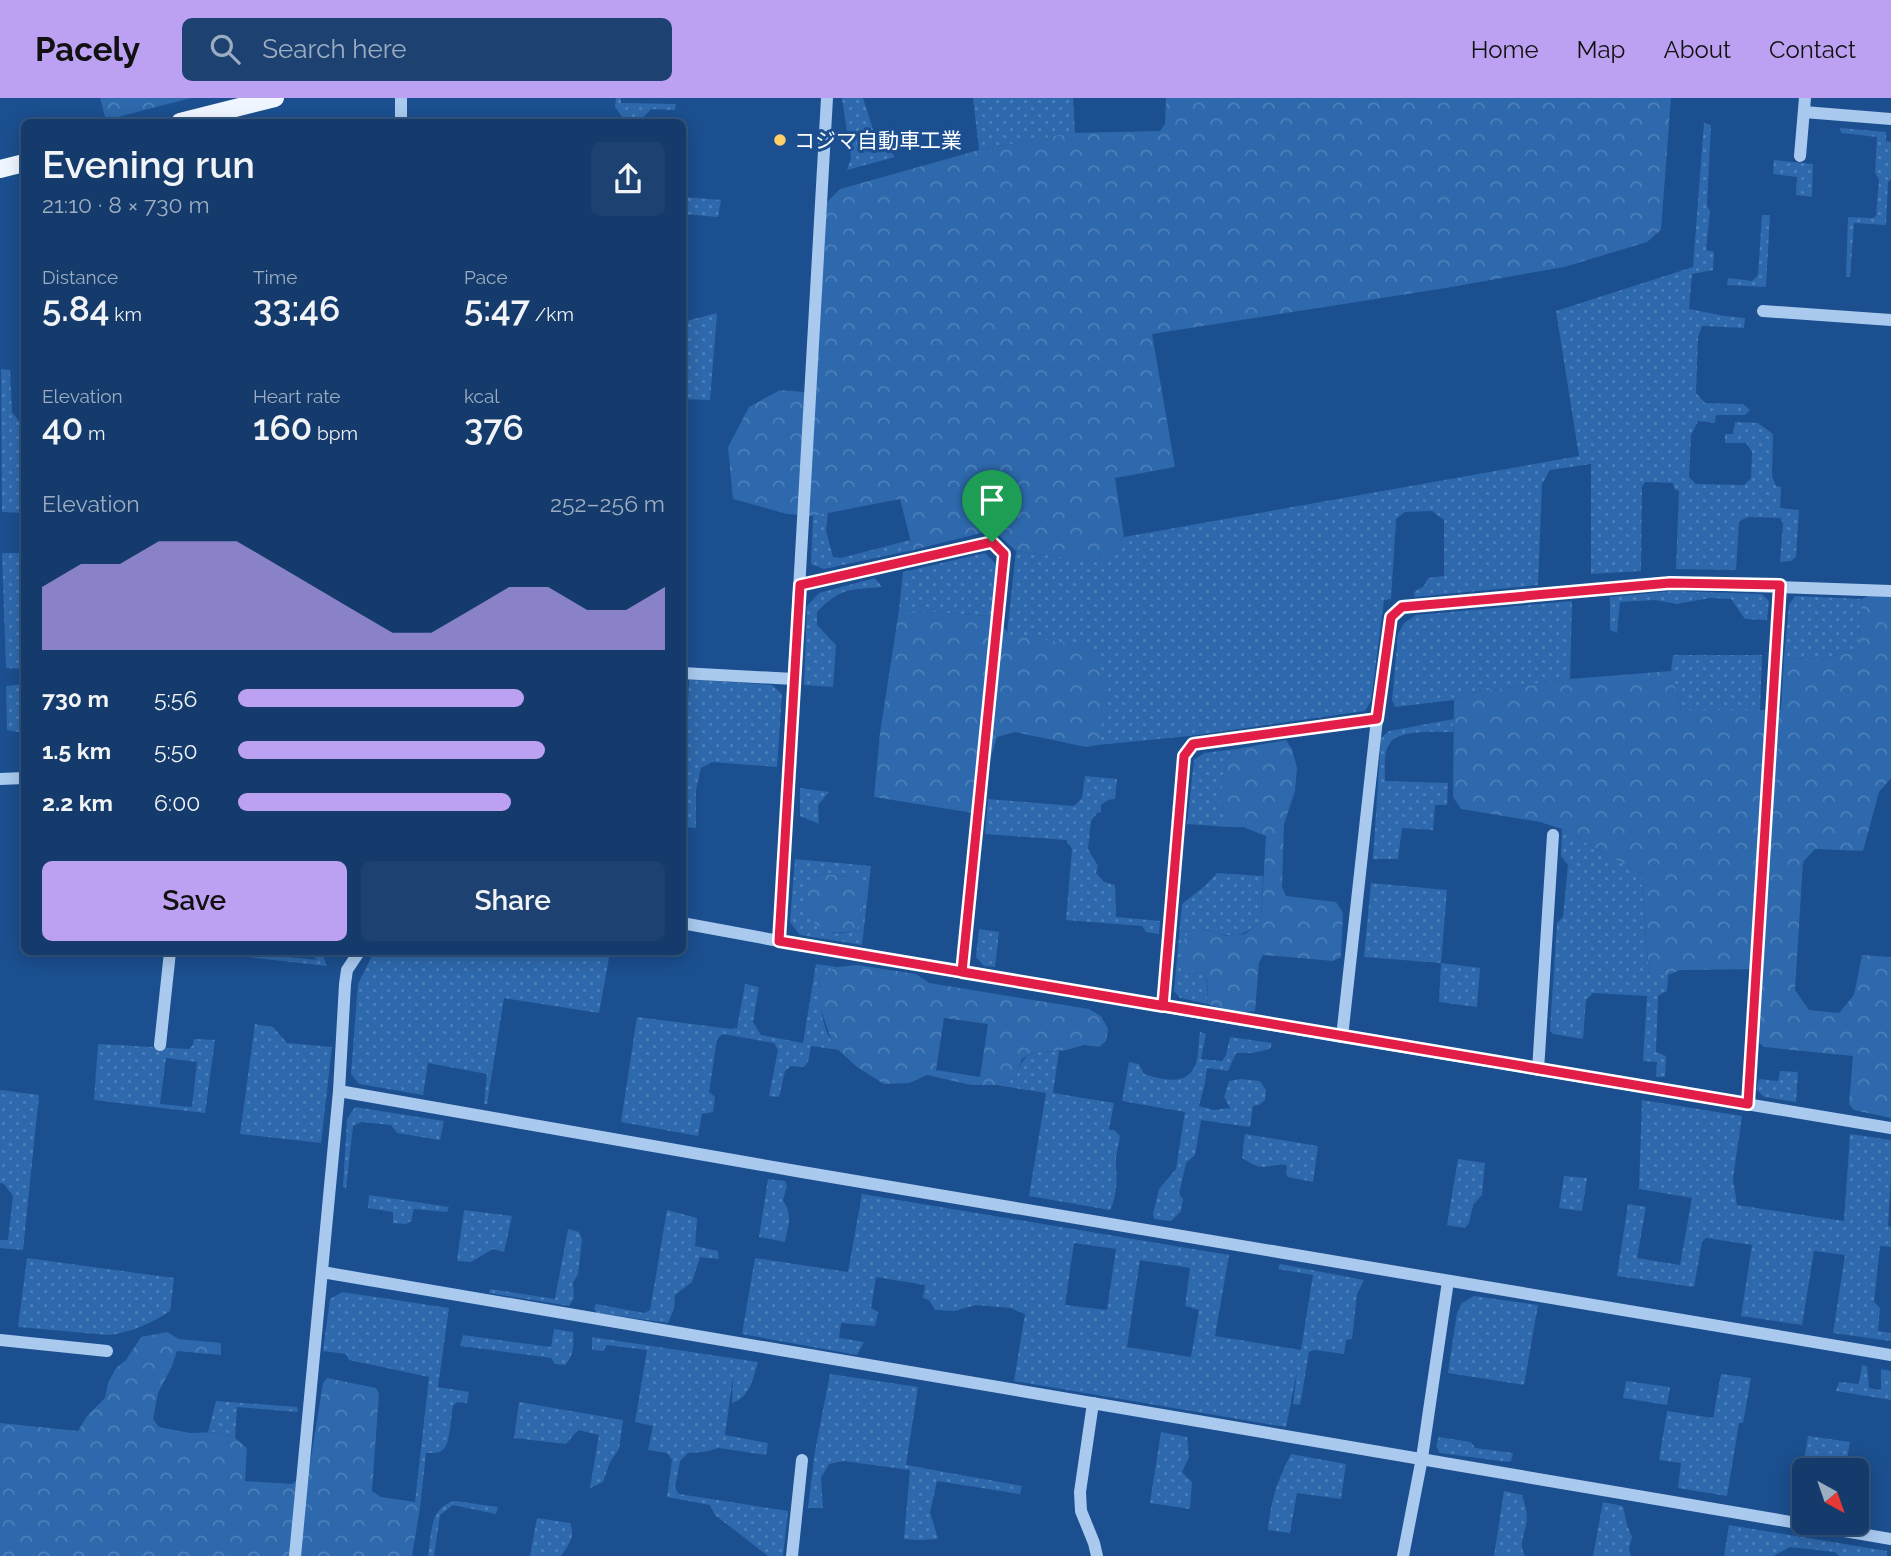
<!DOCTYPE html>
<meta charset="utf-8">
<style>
:root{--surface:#143b6b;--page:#1d4271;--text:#f1f3f6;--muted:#9dadc1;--line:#33557e;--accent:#bca0f2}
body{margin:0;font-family:Raleway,"Noto Sans JP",sans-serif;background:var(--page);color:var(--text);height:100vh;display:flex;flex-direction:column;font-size:26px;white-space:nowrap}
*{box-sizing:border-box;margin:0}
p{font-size:23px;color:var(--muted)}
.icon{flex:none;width:38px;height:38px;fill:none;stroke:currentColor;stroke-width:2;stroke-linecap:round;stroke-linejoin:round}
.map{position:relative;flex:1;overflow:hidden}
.side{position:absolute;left:21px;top:21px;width:665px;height:836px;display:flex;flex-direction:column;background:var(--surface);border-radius:10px;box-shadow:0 4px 18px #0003,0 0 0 2px var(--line)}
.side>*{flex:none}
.needle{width:46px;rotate:140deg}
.tools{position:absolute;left:1792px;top:1360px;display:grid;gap:14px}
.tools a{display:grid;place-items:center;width:77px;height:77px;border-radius:10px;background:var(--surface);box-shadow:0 4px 18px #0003,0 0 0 2px var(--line);font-size:35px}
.pin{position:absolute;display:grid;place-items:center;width:60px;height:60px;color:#fff;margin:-72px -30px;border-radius:50% 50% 50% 0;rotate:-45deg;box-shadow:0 0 7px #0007}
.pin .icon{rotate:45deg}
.round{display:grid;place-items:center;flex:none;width:74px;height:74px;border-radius:10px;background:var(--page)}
.head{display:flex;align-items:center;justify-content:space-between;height:119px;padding:0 21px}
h1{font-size:38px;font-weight:600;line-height:52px}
.stats{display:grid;grid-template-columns:repeat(3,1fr);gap:10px;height:119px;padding:7px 21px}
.stats div{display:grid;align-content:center}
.stats b{font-size:35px;font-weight:600}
.stats small{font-size:19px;font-weight:400}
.stats p{font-size:19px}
.chart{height:196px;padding:14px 21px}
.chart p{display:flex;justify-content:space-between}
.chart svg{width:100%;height:126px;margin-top:7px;fill:var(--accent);opacity:.7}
.button{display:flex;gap:14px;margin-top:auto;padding:14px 21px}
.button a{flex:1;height:80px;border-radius:10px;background:var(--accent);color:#111;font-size:28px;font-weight:600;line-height:80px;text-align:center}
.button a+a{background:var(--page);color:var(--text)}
ul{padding:0 21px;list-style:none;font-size:23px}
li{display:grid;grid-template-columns:112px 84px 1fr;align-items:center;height:52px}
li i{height:18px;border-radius:9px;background:var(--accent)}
header{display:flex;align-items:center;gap:42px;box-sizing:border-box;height:98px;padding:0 35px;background:var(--accent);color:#111}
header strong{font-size:33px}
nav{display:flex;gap:38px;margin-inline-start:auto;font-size:24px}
.search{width:490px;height:63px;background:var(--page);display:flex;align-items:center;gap:18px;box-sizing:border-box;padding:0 24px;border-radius:10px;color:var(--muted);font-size:26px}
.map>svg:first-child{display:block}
.grass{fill:url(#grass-dots);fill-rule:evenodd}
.forest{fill:url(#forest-crowns);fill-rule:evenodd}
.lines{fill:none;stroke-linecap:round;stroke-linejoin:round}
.minor{stroke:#a9c9ee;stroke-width:12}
.major{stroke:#f0f6ff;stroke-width:18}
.route-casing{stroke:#fff;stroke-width:14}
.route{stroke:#e11d48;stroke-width:9}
.poi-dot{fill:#ffd166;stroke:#1b4f8f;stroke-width:2.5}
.labels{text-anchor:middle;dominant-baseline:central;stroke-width:6;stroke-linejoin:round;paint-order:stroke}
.poi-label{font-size:21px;fill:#fff;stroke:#1b4f8f;text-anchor:start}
</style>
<header>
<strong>Pacely</strong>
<div class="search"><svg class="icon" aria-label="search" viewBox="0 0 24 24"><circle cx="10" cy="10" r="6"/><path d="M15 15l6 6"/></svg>Search here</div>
<nav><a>Home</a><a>Map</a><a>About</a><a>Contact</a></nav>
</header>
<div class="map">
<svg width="1891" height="1458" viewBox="0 0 1891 1458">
<defs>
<pattern id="grass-dots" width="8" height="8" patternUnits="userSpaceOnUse" patternTransform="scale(1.75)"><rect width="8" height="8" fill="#2e69ad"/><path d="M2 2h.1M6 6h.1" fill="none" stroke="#4d80b9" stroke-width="1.8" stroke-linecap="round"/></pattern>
<pattern id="forest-crowns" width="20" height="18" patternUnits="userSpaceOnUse" patternTransform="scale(1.75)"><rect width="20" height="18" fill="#2e69ad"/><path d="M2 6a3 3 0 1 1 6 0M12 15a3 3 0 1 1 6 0" fill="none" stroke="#4d80b9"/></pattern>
</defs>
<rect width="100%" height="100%" fill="#1b4f8f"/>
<!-- grass -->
<g class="grass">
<polygon points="616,0 621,0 621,5 676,6 675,12 651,11 641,22 623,20 615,9"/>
<polygon points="842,0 863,0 874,35 895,59 847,72 851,60"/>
<polygon points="973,0 1073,0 1075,35 979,52"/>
<polygon points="1704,25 1711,27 1707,108 1710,113 1706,152 1714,154 1713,172 1692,176 1689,211 1725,218 1745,220 1744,230 1702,228 1698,239 1696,295 1705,305 1743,306 1750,312 1745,317 1716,317 1715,325 1698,323 1691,337 1689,379 1696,386 1744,387 1751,380 1752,354 1746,345 1725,345 1725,336 1733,336 1735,324 1758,325 1773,336 1772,378 1776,388 1781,389 1780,410 1799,412 1796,459 1791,463 1780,464 1783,425 1780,420 1749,419 1739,423 1736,472 1676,471 1679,393 1674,391 1673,385 1645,384 1642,389 1641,473 1591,476 1591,366 1550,372 1542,386 1538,487 1415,499 1414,494 1424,488 1428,480 1444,478 1444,422 1432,413 1405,414 1396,421 1391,501 1384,502 1371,603 1365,613 1189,638 1098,647 1100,629 1007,536 1016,453 1098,464 1124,439 1579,358 1556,213 1693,169"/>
<polygon points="1840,30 1886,34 1886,43 1891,44 1891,81 1888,84 1886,127 1854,125 1850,179 1846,179 1848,119 1873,120 1876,118 1879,82 1875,74 1877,39 1841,35"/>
<polygon points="1774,62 1813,66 1812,99 1796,97 1797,79 1773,76"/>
<polygon points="682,99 721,102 718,119 683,116"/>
<polygon points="1762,117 1770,117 1766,189 1727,187 1728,180 1752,183 1758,177"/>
<polygon points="717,215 710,302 683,301 683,224"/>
<polygon points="1,271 10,272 12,314 19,323 24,323 24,415 2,414"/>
<polygon points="828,414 826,433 833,459 841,460 910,442 913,452 824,471 811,466 813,418"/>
<polygon points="2,455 24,455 24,571 6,570"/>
<polygon points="985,455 997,467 991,518 899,512 903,474"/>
<path d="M 875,480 L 882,489 C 850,492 841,489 817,514 L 817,527 L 836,547 L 833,589 L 804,587 L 807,508 L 819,495 Z"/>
<polygon points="1673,493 1762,496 1769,503 1767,522 1745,521 1731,501 1710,500 1677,506 1655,502 1620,504 1617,535 1610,532 1610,499"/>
<polygon points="1795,498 1862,501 1858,552 1822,561 1784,560 1789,507"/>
<polygon points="1572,503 1570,581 1470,595 1454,602 1395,609 1392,602 1398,536 1404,525 1416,517"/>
<polygon points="1673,557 1762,557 1760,612 1681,612 1671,573"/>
<polygon points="689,581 772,587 782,596 777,669 712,664 701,670 696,692 696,730 683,729"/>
<polygon points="24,586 24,635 7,632 6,588"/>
<path d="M 1454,621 L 1453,634 C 1438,634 1399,631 1390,645 C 1383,654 1385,672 1385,683 L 1448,685 L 1447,707 L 1435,707 L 1433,732 L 1402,730 L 1398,761 L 1373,761 L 1381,640 L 1389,633 Z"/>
<polygon points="1236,651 1226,663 1220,701 1229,729 1187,726 1194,662 1204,655"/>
<polygon points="1085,678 1117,681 1115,701 1108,702 1101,707 1101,714 1097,715 1091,723 1088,751 1098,768 1096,775 1104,784 1115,787 1116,819 1160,823 1159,836 1146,834 1142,828 1066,822 1072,751 1066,742 985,736 988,701 1074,708 1082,700"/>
<polygon points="800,690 829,694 818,707 819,726 800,718"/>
<polygon points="1562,731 1641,776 1649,877 1668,877 1667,893 1658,898 1656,954 1666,958 1665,979 1656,979 1657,964 1643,963 1647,898 1593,895 1586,902 1583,941 1553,936 1550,932 1557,825 1563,819 1568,767 1561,758"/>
<path d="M 795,761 L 871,768 L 862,847 L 800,837 L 790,824 ZM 828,776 L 853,780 L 866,793 L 857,831 C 836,839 830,836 813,823 L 815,778 Z"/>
<path d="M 1217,775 L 1263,778 L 1261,823 C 1237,843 1231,839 1203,831 L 1208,906 L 1180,900 L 1174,893 L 1182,806 L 1206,787 Z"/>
<polygon points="1371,785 1447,792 1441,865 1480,870 1477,909 1439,904 1441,865 1364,859"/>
<polygon points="979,831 999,834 995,869 984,868 976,859"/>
<polygon points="223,854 238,854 317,862 309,854 321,854 327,868 222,856"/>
<polygon points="374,854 610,854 599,915 504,900 487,1006 484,1006 487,976 428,965 423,997 359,986 351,976 358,886"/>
<path d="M 816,866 L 837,869 L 820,877 C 819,902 820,934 839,952 L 811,948 L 808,964 L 804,969 L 791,968 L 785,973 L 779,999 L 769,998 L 778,952 L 774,945 L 723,936 L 717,941 L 709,994 L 715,999 L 713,1014 L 702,1016 L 698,1038 L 621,1024 L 637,919 L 731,931 L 737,930 L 745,886 L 759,889 L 753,924 L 761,937 L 803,945 Z"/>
<polygon points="255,926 273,929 287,945 332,949 321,1045 240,1036"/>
<path d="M 1200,934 L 1206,936 L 1201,961 L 1222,963 L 1226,957 L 1230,939 L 1272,945 L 1270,951 L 1252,955 L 1236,955 L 1228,973 L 1207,970 L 1205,985 L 1199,1008 L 1213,1012 L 1230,1010 L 1224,999 L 1229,983 L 1240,981 L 1260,983 L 1266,992 L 1265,1002 L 1259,1007 L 1253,1008 L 1250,1029 L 1201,1022 L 1195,1057 L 1186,1065 L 1179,1096 L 1183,1101 L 1181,1113 L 1171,1123 L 1154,1121 L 1153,1116 L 1159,1091 L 1176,1071 L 1185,1014 L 1122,1003 L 1129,964 L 1139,966 L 1144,976 C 1160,981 1186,989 1195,968 C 1199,959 1198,945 1200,934 Z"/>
<path d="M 194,941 L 215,942 L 205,1015 L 94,1002 L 98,946 L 189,951 L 193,947 ZM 166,960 L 197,964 L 192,1009 L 160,1006 Z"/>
<path d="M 1059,953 L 1053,995 L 1114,1005 L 1109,1032 L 1114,1032 L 1120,1038 C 1119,1047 1115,1058 1116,1067 C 1117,1081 1117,1099 1110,1112 L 1029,1098 L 1046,995 L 996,987 L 1015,980 C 1026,951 1030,955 1059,953 Z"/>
<polygon points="1780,973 1798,974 1796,1004 1764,999 1756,991 1759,981 1778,983"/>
<polygon points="0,992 39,997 23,1152 0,1150 0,1142 8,1142 13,1098 4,1086 0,1085"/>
<polygon points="1642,1002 1742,1018 1733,1081 1737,1107 1844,1123 1850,1036 1891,1042 1891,1078 1888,1128 1891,1129 1891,1149 1880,1148 1874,1204 1880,1210 1878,1233 1891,1235 1891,1243 1833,1235 1845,1157 1814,1153 1802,1227 1741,1218 1752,1147 1706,1140 1702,1144 1694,1189 1617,1178 1628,1106 1646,1109 1637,1160 1680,1167 1692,1100 1639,1091"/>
<polygon points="355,1009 444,1023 440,1042 397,1035 391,1027 361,1024 353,1028 346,1090 343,1089 347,1021"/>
<path d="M 1245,1036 L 1318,1048 L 1313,1084 L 1288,1079 L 1286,1075 L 1287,1068 C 1278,1064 1273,1069 1264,1069 C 1255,1069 1249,1064 1242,1060 Z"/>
<polygon points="1458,1061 1485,1065 1482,1097 1473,1107 1469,1125 1465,1130 1447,1127"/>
<polygon points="1564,1078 1587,1080 1582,1113 1559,1110"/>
<path d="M 768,1081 L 785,1083 L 787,1088 L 783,1102 C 793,1119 788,1126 785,1144 L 759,1139 Z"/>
<path d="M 862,1096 L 1229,1157 L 1215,1238 L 1301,1252 L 1313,1177 L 1278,1171 L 1280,1166 L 1364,1182 L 1357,1196 L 1352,1241 L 1346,1242 L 1344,1256 L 1314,1252 L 1309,1254 L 1300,1307 L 1293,1306 L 1297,1273 L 1286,1329 L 1014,1283 L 1025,1216 L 1010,1210 L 976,1207 L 954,1213 L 935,1212 L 929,1202 L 923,1200 L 925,1187 L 876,1179 L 871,1210 L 878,1214 L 875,1228 L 841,1225 L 839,1240 L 864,1244 L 857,1257 L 742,1236 L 755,1160 L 848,1174 ZM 1074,1145 L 1116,1151 L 1107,1212 L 1065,1207 ZM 1140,1162 L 1190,1170 L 1185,1208 L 1199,1212 L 1191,1259 L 1127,1249 Z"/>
<polygon points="369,1097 449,1109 447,1114 414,1111 411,1123 406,1126 393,1125 393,1114 368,1110"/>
<polygon points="464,1112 512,1118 504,1154 493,1151 471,1164 457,1163"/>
<polygon points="667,1112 697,1120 695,1148 718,1153 719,1161 700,1159 692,1184 675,1197 674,1211 668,1225 597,1215 594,1211 596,1206 644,1215 650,1212"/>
<polygon points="568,1131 579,1134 582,1141 580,1161 578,1176 573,1185 574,1200 569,1208 489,1195 490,1191 555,1201"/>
<path d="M 27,1160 L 174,1180 L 170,1213 C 152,1225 130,1235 108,1237 L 18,1229 Z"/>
<path d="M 342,1194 L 449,1210 L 438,1289 L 469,1294 L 467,1305 L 457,1304 L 453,1308 C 451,1318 450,1347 443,1352 C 438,1356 432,1355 426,1355 L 420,1410 L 415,1404 L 429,1279 L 349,1262 L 346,1256 L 323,1253 L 330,1201 Z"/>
<polygon points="1474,1198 1538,1207 1524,1287 1448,1275 1457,1215 1462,1205"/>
<path d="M 554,1231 L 573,1234 C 574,1246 574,1258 565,1267 L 555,1266 L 551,1260 L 460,1248 L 463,1237 L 551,1249 Z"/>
<path d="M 592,1239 L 758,1264 C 753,1281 750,1299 732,1305 L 733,1278 L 725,1337 L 768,1345 L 766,1357 L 719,1350 L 704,1354 L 688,1355 L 680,1363 L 675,1390 L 679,1396 L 788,1413 L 783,1458 L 768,1458 L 715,1417 L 710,1407 L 667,1399 L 672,1362 L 667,1355 L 648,1352 L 653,1328 L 635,1324 L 647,1252 L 606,1247 L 604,1253 L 592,1252 Z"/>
<polygon points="1862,1267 1867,1268 1869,1290 1881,1292 1881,1271 1891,1273 1891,1302 1836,1293 1839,1284 1859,1286"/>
<polygon points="830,1276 918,1289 906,1367 1022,1388 1020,1396 937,1383 930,1414 938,1441 918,1442 904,1441 910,1372 843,1363 829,1366 821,1380 823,1410 808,1410 815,1353"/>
<polygon points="1721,1276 1751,1280 1743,1325 1739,1325 1727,1398 1678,1390 1681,1365 1659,1362 1667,1313 1713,1320"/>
<polygon points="1626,1283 1670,1289 1667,1307 1623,1300"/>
<polygon points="216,1303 297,1309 298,1314 237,1309 235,1340 215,1334 208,1334"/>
<polygon points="519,1304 623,1322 619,1351 610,1364 603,1384 590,1390 599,1337 578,1332 566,1346 514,1340"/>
<polygon points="1161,1334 1187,1339 1189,1359 1182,1374 1192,1384 1190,1411 1150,1405"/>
<polygon points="1808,1338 1850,1344 1845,1372 1804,1372 1804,1388 1800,1387"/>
<polygon points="1439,1339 1471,1344 1475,1350 1513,1355 1511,1363 1508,1364 1440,1355 1436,1348"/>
<path d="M 1291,1356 L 1346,1366 L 1341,1401 L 1297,1395 L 1290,1435 L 1268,1432 C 1271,1401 1277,1384 1291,1356 Z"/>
<path d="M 1504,1393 L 1522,1397 C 1524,1404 1527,1412 1527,1419 C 1527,1433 1517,1445 1525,1458 L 1494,1458 Z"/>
<path d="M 455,1403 L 498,1409 L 496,1416 L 453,1407 L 440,1417 L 434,1458 L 428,1458 C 432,1435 429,1409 455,1403 Z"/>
<polygon points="1603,1404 1623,1408 1627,1427 1632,1439 1629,1451 1631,1458 1593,1458"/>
<path d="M 537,1420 L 570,1425 C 576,1439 568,1447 561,1458 L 530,1458 Z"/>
<polygon points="1729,1427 1887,1453 1887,1458 1839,1458 1835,1454 1790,1449 1773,1458 1724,1458"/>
</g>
<!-- forest -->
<g class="forest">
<polygon points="100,0 191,0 106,22"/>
<polygon points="1166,0 1671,0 1661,132 1647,144 1564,169 1446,190 1152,236 1175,369 1115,380 1124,439 1098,464 1016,453 993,432 913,452 900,401 813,418 787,416 733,401 728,349 749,309 780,292 815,295 824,107 840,91 979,52 1071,35 1160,33 1165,26"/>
<polygon points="1870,497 1891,498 1891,680 1879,694 1863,753 1815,751 1803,764 1795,892 1809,912 1839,915 1854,897 1862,857 1891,859 1891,1020 1854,1012 1849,1006 1853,958 1764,949 1755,941 1759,871 1680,872 1668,877 1649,877 1641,776 1562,731 1540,724 1461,711 1453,699 1454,602 1470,595 1570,581 1671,573 1681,612 1781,612 1784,560 1822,561 1858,552 1862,501"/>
<polygon points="899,512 991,518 1002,526 1008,536 1081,547 1099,561 1107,599 1098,647 1086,649 1015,634 997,639 973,715 874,699 880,635"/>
<path d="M 1286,642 L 1292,651 L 1297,670 L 1295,693 L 1284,726 L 1282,789 L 1286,798 L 1336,804 L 1343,815 L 1341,859 L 1333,863 L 1263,857 L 1259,865 L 1255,913 C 1240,916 1222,911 1208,906 L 1207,880 L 1183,867 L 1181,847 L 1189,833 L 1203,831 L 1227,838 L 1245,836 L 1261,823 L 1266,738 L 1243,729 L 1229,729 L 1220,701 L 1226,663 L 1236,651 Z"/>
<path d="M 828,776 L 853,780 L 862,784 L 866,793 L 857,831 C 834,840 813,833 806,808 C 804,802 805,795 804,790 L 815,778 Z"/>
<path d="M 857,867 L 916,876 L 929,885 L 1089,911 L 1101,918 L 1108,931 L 1106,943 L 1099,949 L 1084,947 L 1067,952 L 1032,955 L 1022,961 L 1015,980 L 996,987 L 971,987 L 927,977 L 909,985 L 884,986 L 857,969 L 833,947 L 819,906 L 820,877 L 837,869 ZM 944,920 L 988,926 L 980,979 L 936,972 Z"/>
<polygon points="167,1234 179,1241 221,1245 221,1257 177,1253 172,1268 158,1295 153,1321 159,1329 190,1335 215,1334 235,1340 247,1350 245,1383 292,1386 309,1372 323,1285 327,1280 376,1290 379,1296 372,1393 381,1399 415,1404 420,1410 412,1458 0,1458 0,1325 78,1333 87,1318 105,1300 108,1285 116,1270 126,1262 141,1239"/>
</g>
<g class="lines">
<!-- minor -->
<g class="minor">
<polyline points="1804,14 1891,21"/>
<polyline points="401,24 401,0"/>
<polyline points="1800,58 1805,0"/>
<polyline points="1763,213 1891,222"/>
<polyline points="800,487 992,444 1004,456 962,874"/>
<polyline points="682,575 794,581"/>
<polyline points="0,681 24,680"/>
<polyline points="682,825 779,843 1342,939 1891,1030"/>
<polyline points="779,843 827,0"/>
<polyline points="1163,908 1184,658 1193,646 1377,621"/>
<polyline points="1342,939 1377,621 1391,519 1402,509 1670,485 1891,493"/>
<polyline points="160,947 170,854"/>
<polyline points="1538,972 1553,737"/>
<polyline points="339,993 802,1074 1891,1257"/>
<polyline points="1748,1006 1780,487"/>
<polyline points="322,1174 1891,1441"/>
<polyline points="0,1242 107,1253"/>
<polyline points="1093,1305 1080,1394 1081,1413 1094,1445 1097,1458"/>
<polyline points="295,1458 339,993 345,886 347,872 359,854"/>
<polyline points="792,1458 802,1362"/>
<polyline points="1403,1458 1422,1360 1448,1183"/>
</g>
<!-- major -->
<g class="major">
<polyline points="180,24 275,0"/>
<polyline points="0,71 24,65"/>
</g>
</g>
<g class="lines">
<!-- route casing -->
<g class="route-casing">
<polyline id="route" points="992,444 800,487 779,843 1748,1006 1780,487 1670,485 1402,509 1391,519 1377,621 1193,646 1184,658 1163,908 962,874 1004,456 992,444"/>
</g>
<!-- route -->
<use href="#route" class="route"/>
</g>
<!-- markers -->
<circle class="poi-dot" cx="780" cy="42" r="7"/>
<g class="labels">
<!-- poi labels -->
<g class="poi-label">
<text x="794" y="42">コジマ自動車工業</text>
</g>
</g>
</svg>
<div class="tools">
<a><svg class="needle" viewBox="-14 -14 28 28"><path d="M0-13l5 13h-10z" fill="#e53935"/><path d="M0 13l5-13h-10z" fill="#9dadc1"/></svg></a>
</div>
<div class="pin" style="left:992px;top:444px;background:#1e9e55"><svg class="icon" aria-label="arrive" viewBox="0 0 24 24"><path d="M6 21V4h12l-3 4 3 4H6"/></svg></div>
<section class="side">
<div class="head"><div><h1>Evening run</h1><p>21:10 · 8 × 730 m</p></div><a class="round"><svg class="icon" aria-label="share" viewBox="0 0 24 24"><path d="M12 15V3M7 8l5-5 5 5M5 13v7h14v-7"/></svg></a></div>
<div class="stats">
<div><p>Distance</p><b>5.84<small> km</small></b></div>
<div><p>Time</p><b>33:46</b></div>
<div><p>Pace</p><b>5:47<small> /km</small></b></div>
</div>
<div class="stats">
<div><p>Elevation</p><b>40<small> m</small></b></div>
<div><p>Heart rate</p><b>160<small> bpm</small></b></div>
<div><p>kcal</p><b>376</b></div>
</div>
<div class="chart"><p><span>Elevation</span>252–256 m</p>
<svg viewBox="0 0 160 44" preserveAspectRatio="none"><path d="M0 44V22L10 14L20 14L30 6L40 6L50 6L60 14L70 22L80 30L90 38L100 38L110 30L120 22L130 22L140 30L150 30L160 22V44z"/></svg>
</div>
<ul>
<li><b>730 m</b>5:56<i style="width:67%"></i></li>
<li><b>1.5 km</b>5:50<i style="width:72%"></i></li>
<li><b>2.2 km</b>6:00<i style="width:64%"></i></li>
</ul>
<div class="button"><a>Save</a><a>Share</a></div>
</section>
</div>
